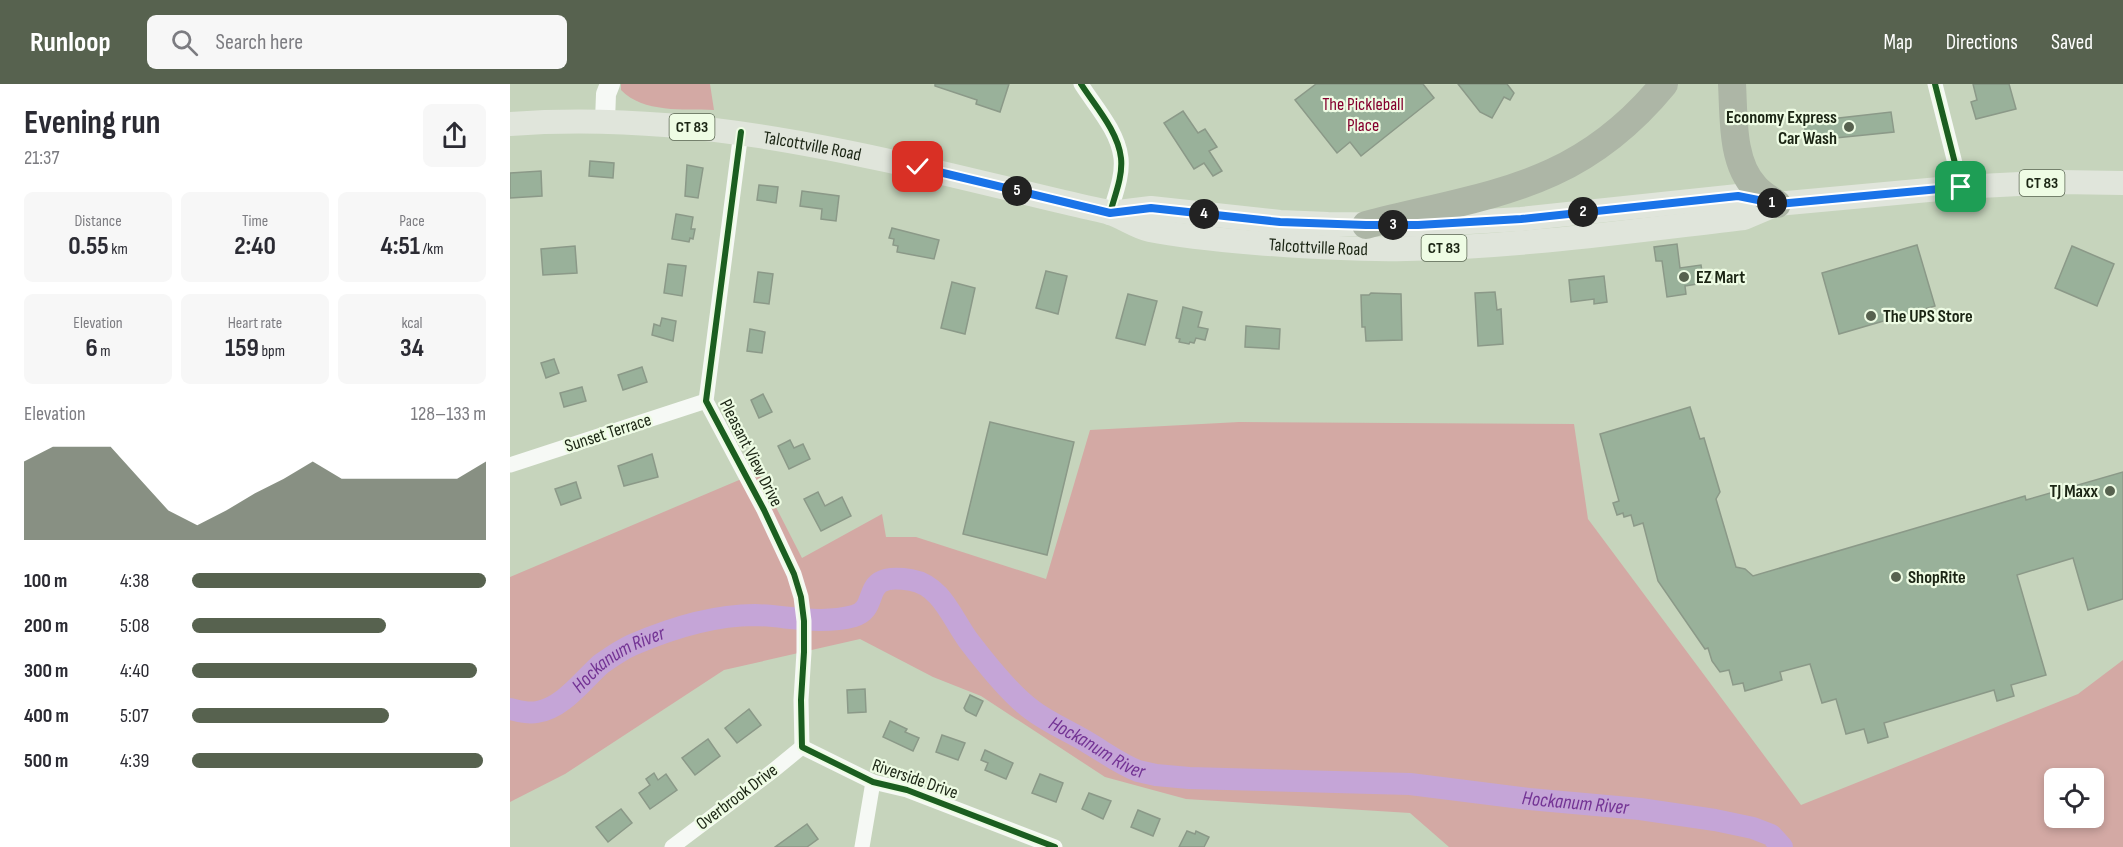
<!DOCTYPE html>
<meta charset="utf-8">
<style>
:root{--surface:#fff;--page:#f7f7f7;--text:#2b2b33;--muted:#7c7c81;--accent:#57624f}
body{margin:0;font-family:"Sofia Sans Condensed",sans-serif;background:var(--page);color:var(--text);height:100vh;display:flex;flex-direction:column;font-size:22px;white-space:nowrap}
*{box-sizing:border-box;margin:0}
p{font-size:20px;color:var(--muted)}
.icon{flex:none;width:33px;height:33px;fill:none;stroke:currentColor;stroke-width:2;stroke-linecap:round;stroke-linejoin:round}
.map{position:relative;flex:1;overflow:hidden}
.panel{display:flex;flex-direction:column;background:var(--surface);width:510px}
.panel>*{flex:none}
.tools{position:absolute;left:1534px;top:684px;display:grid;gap:12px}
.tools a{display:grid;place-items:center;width:60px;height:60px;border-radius:9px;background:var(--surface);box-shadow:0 3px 9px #0003;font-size:30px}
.pin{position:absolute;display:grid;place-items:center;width:51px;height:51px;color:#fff;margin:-26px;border-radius:12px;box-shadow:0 3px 9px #0006}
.km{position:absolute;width:30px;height:30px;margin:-15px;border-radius:50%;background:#222;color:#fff;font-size:16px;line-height:30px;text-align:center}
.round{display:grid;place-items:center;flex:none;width:63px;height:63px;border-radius:9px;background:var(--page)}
.head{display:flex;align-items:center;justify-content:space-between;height:102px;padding:0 24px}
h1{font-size:33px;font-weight:700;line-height:45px}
.metrics{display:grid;grid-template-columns:repeat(3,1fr);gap:9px;height:102px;padding:6px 24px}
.metrics div{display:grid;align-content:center;border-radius:9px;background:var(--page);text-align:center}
.metrics b{font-size:26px;font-weight:700}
.metrics small{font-size:16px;font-weight:400}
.metrics p{font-size:16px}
.chart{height:168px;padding:12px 24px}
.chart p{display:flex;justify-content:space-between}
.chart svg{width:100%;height:108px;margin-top:6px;fill:var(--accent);opacity:.7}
ul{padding:0 24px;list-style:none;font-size:20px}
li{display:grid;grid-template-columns:96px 72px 1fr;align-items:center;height:45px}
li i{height:15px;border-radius:8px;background:var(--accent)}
header{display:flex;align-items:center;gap:36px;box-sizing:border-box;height:84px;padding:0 30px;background:var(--accent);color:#fff}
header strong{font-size:28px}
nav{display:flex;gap:33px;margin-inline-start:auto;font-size:21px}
.search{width:420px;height:54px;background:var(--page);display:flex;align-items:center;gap:15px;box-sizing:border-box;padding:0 21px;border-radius:9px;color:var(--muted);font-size:22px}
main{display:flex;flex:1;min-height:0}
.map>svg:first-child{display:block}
.green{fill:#d3a9a4;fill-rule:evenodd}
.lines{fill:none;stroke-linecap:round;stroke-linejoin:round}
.river{stroke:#c5a5d7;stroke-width:22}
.building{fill:#99b19a;stroke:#8b9988;stroke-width:1.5}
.minor{stroke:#f6f9f5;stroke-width:15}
.tertiary{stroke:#f6f9f5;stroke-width:20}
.primary{stroke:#e0e5db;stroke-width:24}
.motorway{stroke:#adb6a6;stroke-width:28}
.cycleway-casing{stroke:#eefce4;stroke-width:10}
.cycleway{stroke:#1b5e20;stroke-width:6}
.route-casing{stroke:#fff;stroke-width:12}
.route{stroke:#1a73e8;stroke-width:8}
.poi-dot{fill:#57624f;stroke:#eefce4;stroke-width:2}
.labels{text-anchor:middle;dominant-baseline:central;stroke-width:4.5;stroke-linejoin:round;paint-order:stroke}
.shield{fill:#eefce4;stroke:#5a6652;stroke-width:1.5}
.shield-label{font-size:16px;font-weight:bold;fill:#1b2514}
.park-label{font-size:18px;fill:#85002e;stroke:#eefce4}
.poi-label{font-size:18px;font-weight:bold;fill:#1b2514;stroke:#eefce4;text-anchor:start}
.street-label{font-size:18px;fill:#1b2514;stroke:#eefce4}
.water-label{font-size:20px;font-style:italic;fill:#733394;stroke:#eefce4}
</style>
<header>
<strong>Runloop</strong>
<div class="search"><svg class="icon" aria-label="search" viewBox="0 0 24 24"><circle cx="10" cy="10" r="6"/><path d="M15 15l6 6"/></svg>Search here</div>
<nav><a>Map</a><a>Directions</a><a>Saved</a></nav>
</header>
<main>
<section class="panel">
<div class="head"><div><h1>Evening run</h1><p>21:37</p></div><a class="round"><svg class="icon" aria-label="share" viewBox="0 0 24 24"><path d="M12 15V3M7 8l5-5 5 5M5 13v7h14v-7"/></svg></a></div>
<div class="metrics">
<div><p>Distance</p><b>0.55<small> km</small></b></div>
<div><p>Time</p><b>2:40</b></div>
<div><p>Pace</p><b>4:51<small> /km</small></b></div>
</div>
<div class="metrics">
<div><p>Elevation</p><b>6<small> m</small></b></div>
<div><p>Heart rate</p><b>159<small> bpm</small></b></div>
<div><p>kcal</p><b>34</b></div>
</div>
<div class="chart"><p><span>Elevation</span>128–133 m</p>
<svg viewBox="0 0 160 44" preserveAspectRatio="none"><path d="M0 44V12L10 6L20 6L30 6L40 19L50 32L60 38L70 32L80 25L90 19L100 12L110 19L120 19L130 19L140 19L150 19L160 12V44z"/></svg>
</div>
<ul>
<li><b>100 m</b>4:38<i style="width:100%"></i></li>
<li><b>200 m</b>5:08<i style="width:66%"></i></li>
<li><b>300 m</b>4:40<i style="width:97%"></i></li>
<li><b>400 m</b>5:07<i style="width:67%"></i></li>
<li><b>500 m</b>4:39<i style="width:99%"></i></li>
</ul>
</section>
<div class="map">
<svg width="1613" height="763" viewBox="0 0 1613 763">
<rect width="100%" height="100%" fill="#c6d4bc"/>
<!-- green -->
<g class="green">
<path d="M 111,0 L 200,0 L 204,26 C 174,25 133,29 111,6 Z"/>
<path d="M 729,338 L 1064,340 L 1078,435 L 1291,721 L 1568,610 L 1613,576 L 1613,763 L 939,763 L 900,729 L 676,715 L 595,693 L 471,612 L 423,593 L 350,555 L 214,586 L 55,690 L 0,718 L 0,493 L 248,388 L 292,474 L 372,430 L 376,453 L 406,453 L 536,495 L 580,346 ZM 1545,694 L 1584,694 L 1584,734 L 1545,734 Z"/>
</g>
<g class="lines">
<!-- river -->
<path class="river" id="s1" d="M 0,625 C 9,627 17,630 27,628 C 53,624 72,597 91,580 C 101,573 111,566 122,561 C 159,545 204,531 245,531 C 278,532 310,541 344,532 C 372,524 347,487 401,496 C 431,501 442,534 458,556 C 474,577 501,611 522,626 C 539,639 559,647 577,658 C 594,668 610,680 628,687 L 646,691 L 679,694 L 900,700 L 1019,715 L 1130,725 L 1205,736 L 1243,744 L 1261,751 L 1272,763"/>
</g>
<!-- building -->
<g class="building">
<polygon points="425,0 499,0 490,28 466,20 467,16 425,2"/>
<polygon points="806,0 913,0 924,14 851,72 840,58 827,69 785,16"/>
<polygon points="948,0 997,0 1004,9 1000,16 994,13 982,34 970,28"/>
<polygon points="1463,0 1499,0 1506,25 1466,35 1461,18 1467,16"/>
<polygon points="673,27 688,49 695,45 707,63 699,67 712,87 703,92 694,79 684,85 654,39"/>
<polygon points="1381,28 1384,48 1296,57 1294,38"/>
<polygon points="80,77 104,79 103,94 79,92"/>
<polygon points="177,81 193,84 188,114 175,112"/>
<polygon points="31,87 32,112 0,114 0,89"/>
<polygon points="249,101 268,103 266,119 247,116"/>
<polygon points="292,107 329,112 326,137 311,135 312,125 290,122"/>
<polygon points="166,130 183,133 181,145 185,145 183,155 180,154 179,158 162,155"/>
<polygon points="382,144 429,156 424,175 387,168 388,162 383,161 384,155 379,154"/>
<polygon points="1167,160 1170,184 1191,181 1194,199 1175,202 1176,210 1157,213 1152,177 1146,177 1144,163"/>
<polygon points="1407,161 1425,222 1329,250 1312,189"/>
<polygon points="65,162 67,189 33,191 31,165"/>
<polygon points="1562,162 1604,180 1587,222 1545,204"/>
<polygon points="158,180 176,182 172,212 154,209"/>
<polygon points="536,187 557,192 548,230 526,224"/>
<polygon points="248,188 263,190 259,220 244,218"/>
<polygon points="1094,192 1097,218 1084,220 1084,215 1061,218 1059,196"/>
<polygon points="442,198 465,204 455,250 431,244"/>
<polygon points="985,208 987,226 991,225 993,260 968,262 965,209"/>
<polygon points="861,209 891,210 892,256 856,257 855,243 852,243 851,211 859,211"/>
<polygon points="618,210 647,217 635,261 606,254"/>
<polygon points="673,223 692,228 688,243 698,245 695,256 686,254 684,259 680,258 679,260 669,258 670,255 666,254"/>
<polygon points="152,234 166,237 163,257 142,251 144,240 150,242"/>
<polygon points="736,242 770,245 769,265 735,263"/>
<polygon points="240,245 255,248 252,269 237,267"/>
<polygon points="44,275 49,289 36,294 31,279"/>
<polygon points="132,283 137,298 113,306 108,291"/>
<polygon points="72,303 76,317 54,323 50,309"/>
<polygon points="253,310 262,328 249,334 241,316"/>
<polygon points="1180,323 1190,355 1194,354 1210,408 1206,415 1226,483 1235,485 1243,492 1515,412 1516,416 1613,388 1613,515 1578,526 1563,474 1507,491 1536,591 1501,601 1504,612 1487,617 1484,606 1374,639 1378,653 1358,659 1354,645 1336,650 1326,615 1312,619 1300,580 1270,588 1272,596 1235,607 1233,599 1223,601 1219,586 1210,588 1202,577 1198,564 1195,565 1148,497 1133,439 1124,442 1121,431 1114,433 1113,429 1107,431 1103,419 1109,417 1090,350"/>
<polygon points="480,338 564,358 537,471 453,450"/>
<polygon points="280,356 284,364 293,360 300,375 279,385 268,362"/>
<polygon points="142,370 148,393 114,402 108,382"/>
<polygon points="66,398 71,414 51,421 45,405"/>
<polygon points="308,408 315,422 332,413 341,432 311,447 294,415"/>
<polygon points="355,605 356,628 338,629 337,606"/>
<polygon points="460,611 473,617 466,632 456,627 454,624"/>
<polygon points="239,625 251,641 227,659 215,644"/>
<polygon points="380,637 397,645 395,648 409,654 403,667 373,653"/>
<polygon points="432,651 455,659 448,676 426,668"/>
<polygon points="198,655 210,672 185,691 172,674"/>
<polygon points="475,666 503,679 496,695 475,686 478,679 471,676"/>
<polygon points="144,689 148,696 156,690 167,706 140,725 129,709 140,701 136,695"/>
<polygon points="530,690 553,699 546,718 522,709"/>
<polygon points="579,709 601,717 593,735 572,725"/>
<polygon points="111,725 122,739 98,758 86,743"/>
<polygon points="628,726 650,735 643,752 621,743"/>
<polygon points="297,740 308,755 297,763 265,763"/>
<polygon points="677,747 685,750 686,747 699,753 694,763 669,763"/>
</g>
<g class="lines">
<!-- minor -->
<g class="minor">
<path d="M 571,0 C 585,22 608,47 611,74 C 613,92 605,111 600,129"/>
<polyline points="1425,0 1451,103"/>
<polyline points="231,48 196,317 254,426 284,490 291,513 294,537 294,568 291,616 292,663"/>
<polyline points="0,381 196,317"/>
<polyline points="292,663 363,698 397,706 545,763"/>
<polyline points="162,763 264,686 292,663"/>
<polyline points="352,763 363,698"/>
</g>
<!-- tertiary -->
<polyline class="tertiary" points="95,37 96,10 100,0"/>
<!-- primary -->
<g class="primary">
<path id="s2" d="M 0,40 C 201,25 382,78 575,123 C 583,125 592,126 600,129 C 613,133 626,143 640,146 C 675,153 710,156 746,159 C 796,163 846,166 896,165 C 1009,163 1122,147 1234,134 L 1267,120"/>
<polyline points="600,129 641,124 770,138 818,140 908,141 1011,135 1228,112 1267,120 1451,103 1549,98 1613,99"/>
</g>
<!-- motorway -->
<g class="motorway">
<path d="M 1222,0 C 1224,32 1221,78 1245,103 C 1251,110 1260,115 1267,120"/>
<path d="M 856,141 C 979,109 1067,106 1154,0"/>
</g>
<!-- cycleway casing -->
<g class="cycleway-casing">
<g id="cycleway">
<path d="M 571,0 C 585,22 608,47 611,74 C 613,92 605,111 600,129"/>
<polyline points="1425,0 1451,103"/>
<polyline points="231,48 196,317 254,426 284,490 291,513 294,537 294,568 291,616 292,663 363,698 397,706 545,763"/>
</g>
</g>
<!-- cycleway -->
<use href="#cycleway" class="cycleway"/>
</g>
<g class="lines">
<!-- route casing -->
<g class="route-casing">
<polyline id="route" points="408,83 600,129 641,124 770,138 856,141 908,141 1011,135 1228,112 1268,120 1451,103"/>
</g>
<!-- route -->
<use href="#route" class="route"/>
</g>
<!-- markers -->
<g class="poi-dot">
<circle cx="1339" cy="43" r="6"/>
<circle cx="1174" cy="193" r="6"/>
<circle cx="1361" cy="232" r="6"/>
<circle cx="1600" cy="407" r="6"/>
<circle cx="1386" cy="493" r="6"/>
</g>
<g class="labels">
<!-- shield labels -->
<g class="shield">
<rect x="159.5" y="30" width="45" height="26" rx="4.5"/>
<rect x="1509.5" y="86" width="45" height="26" rx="4.5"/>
<rect x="911.5" y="151" width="45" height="26" rx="4.5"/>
</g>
<g class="shield-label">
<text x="182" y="43">CT 83</text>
<text x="1532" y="99">CT 83</text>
<text x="934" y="164">CT 83</text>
</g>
<!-- park labels -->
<g class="park-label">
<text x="853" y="20">The Pickleball<tspan x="853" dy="21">Place</tspan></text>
</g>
<!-- poi labels -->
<g class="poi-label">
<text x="1327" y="33" text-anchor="end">Economy Express<tspan x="1327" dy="21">Car Wash</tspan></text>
<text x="1186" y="193">EZ Mart</text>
<text x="1373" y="232">The UPS Store</text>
<text x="1588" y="407" text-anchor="end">TJ Maxx</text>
<text x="1398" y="493">ShopRite</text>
</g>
<!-- street labels -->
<g class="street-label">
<text stroke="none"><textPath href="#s2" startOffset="304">Talcottville Road</textPath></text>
<text stroke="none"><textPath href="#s2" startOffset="822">Talcottville Road</textPath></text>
<text transform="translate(98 349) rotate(-18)">Sunset Terrace</text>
<text transform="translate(241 369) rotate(63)">Pleasant View Drive</text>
<text transform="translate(405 695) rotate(19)">Riverside Drive</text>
<text transform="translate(227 713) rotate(-37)">Overbrook Drive</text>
</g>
<!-- water labels -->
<g class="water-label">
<text stroke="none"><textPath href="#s1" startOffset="126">Hockanum River</textPath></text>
<text stroke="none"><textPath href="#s1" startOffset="704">Hockanum River</textPath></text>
<text stroke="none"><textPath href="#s1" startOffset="1190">Hockanum River</textPath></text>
</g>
</g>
</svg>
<div class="tools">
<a><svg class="icon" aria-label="locate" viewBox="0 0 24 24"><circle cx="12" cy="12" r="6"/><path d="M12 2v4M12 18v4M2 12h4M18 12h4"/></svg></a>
</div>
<div class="pin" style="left:1451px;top:103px;background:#1e9e55"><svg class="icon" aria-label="arrive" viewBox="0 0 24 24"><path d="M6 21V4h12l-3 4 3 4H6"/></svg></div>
<div class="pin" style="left:408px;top:83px;background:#d93025"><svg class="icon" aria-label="check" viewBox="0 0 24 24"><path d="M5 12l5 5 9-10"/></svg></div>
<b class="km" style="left:1262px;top:119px">1</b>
<b class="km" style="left:1073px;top:128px">2</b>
<b class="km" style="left:883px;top:141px">3</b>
<b class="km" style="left:694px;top:130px">4</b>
<b class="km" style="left:507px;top:107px">5</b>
</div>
</main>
